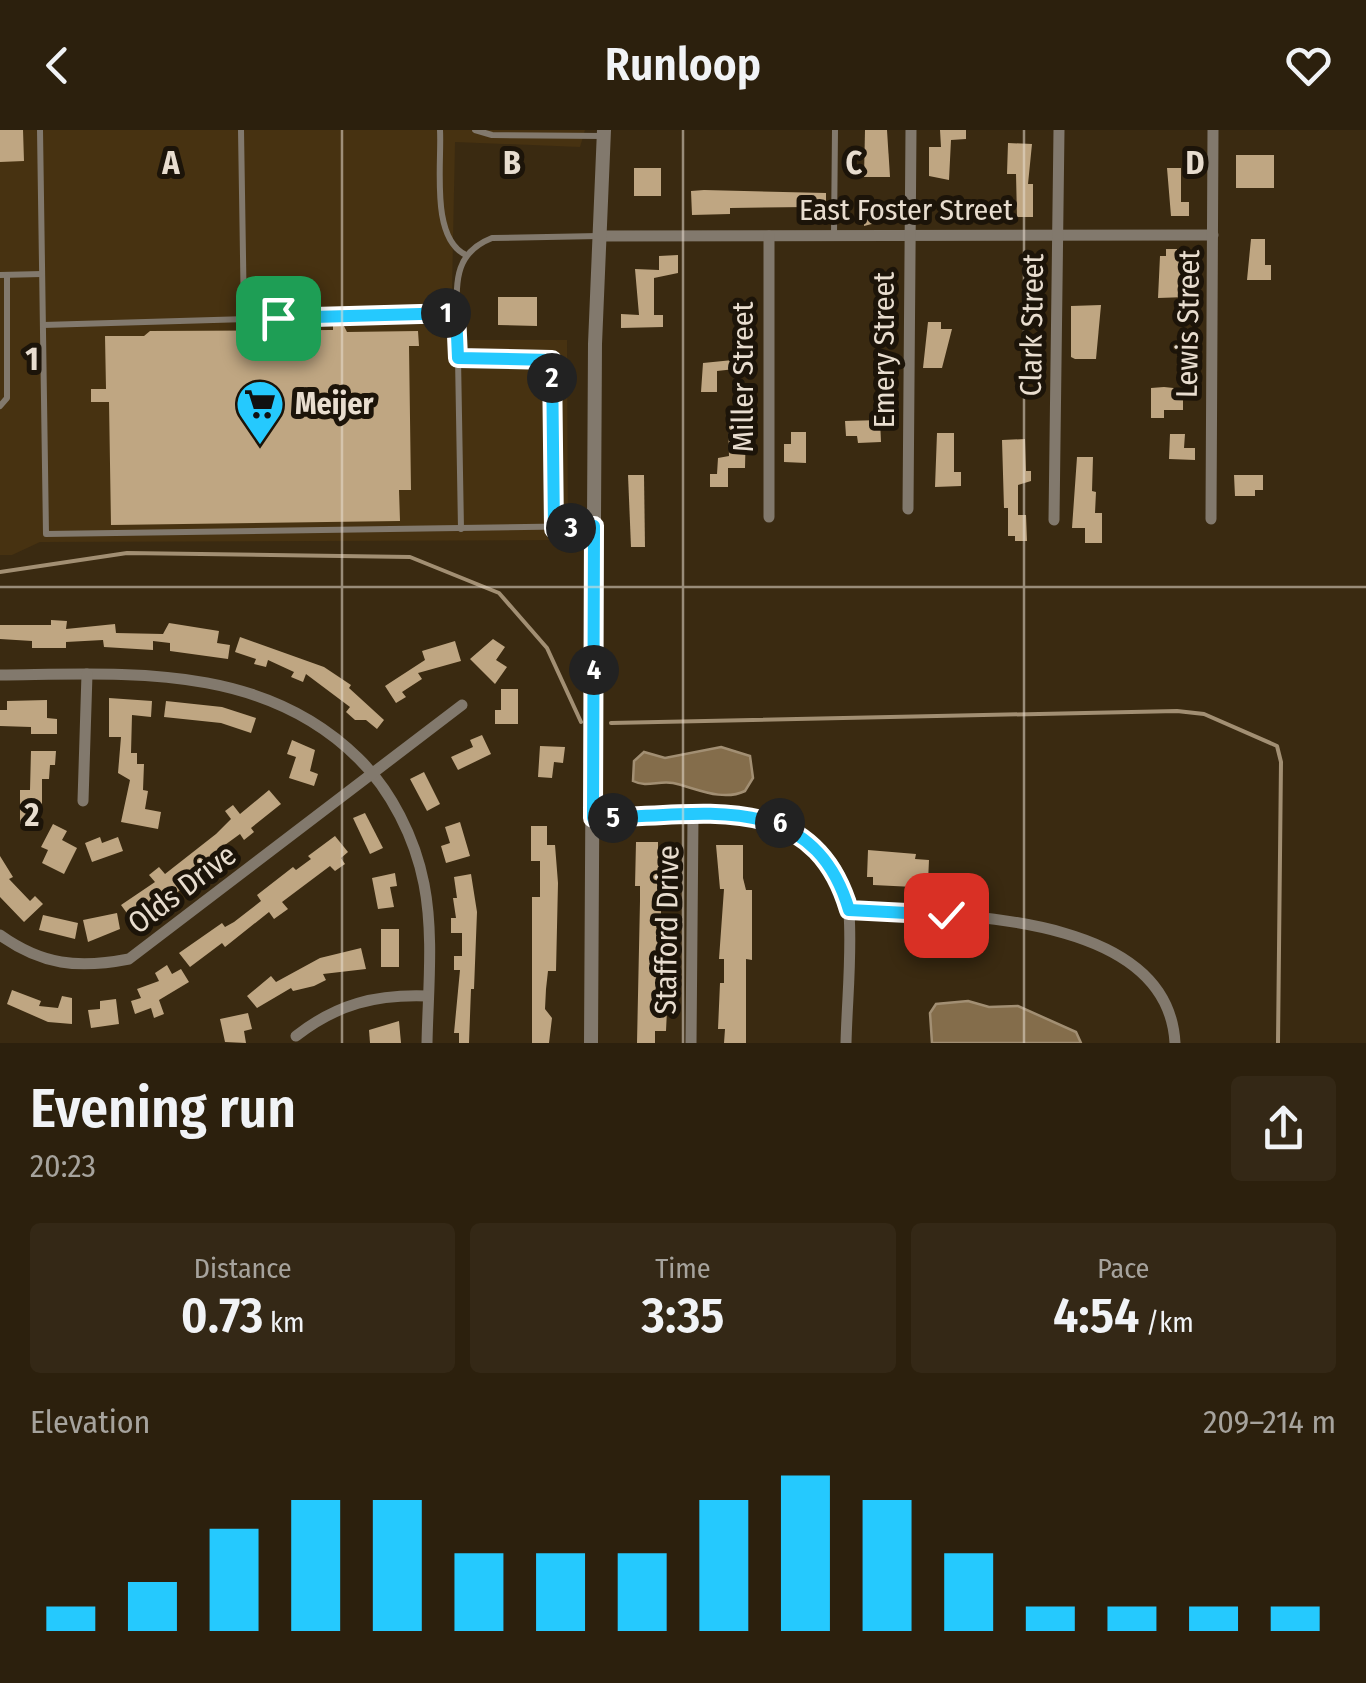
<!DOCTYPE html>
<meta charset="utf-8">
<style>
:root{--surface:#2c200d;--page:#342816;--text:#f1f3f6;--muted:#a6a39d;--accent:#25c9fe}
body{margin:0;font-family:"Fira Sans Condensed",sans-serif;background:var(--page);color:var(--text);height:100vh;display:flex;flex-direction:column;font-size:38px;white-space:nowrap}
*{box-sizing:border-box;margin:0}
p{font-size:32px;color:var(--muted)}
.icon{flex:none;width:55px;height:55px;fill:none;stroke:currentColor;stroke-width:2;stroke-linecap:round;stroke-linejoin:round}
.map{position:relative;height:913px;overflow:hidden}
.drawer{display:flex;flex-direction:column;background:var(--surface);flex:1}
.drawer>*{flex:none}
.pin{position:absolute;display:grid;place-items:center;width:85px;height:85px;color:#fff;margin:-42px;border-radius:20px;box-shadow:0 5px 15px #0006}
.km{position:absolute;width:50px;height:50px;margin:-25px;border-radius:50%;background:#222;color:#fff;font-size:28px;line-height:50px;text-align:center}
.round{display:grid;place-items:center;flex:none;width:105px;height:105px;border-radius:10px;background:var(--page)}
.overview{display:flex;align-items:center;justify-content:space-between;height:170px;padding:0 30px}
h1{font-size:55px;font-weight:600;line-height:75px}
.figures{display:grid;grid-template-columns:repeat(3,1fr);gap:15px;height:170px;padding:10px 30px}
.figures div{display:grid;align-content:center;border-radius:10px;background:var(--page);text-align:center}
.figures b{font-size:50px;font-weight:600}
.figures small{font-size:28px;font-weight:400}
.figures p{font-size:28px}
.chart{height:280px;padding:20px 30px}
.chart p{display:flex;justify-content:space-between}
.chart svg{width:100%;height:180px;margin-top:10px;stroke:var(--accent);stroke-width:6}
header{display:flex;justify-content:space-between;align-items:center;height:130px;padding:0 30px;background:var(--surface);font-size:45px;font-weight:600}
.map>svg:first-child{display:block}
.built{fill:#473211}
.water{fill:#846d4b;stroke:#a28f73;stroke-width:2.5}
.lines{fill:none;stroke-linecap:round;stroke-linejoin:round}
.stream{stroke:#a28f73;stroke-width:4}
.building{fill:#bfa682}
.service{stroke:#82796d;stroke-width:6}
.minor{stroke:#82796d;stroke-width:11}
.tertiary{stroke:#82796d;stroke-width:14}
.route-casing{stroke:#fff;stroke-width:20}
.route{stroke:#25c9fe;stroke-width:12}
.grid{fill:none;stroke:#e8ddcf;stroke-width:2.5;stroke-opacity:0.55}
.labels{text-anchor:middle;dominant-baseline:central;stroke-width:10;stroke-linejoin:round;paint-order:stroke}
.street-label{font-size:30px;fill:#e8ddcf;stroke:#1c1409}
.poi-label{font-size:30px;font-weight:bold;fill:#e8ddcf;stroke:#1c1409;text-anchor:start}
.grid-label{font-size:32px;text-anchor:middle;font-weight:bold;fill:#e8ddcf;stroke:#1c1409;stroke-width:10;stroke-linejoin:round;paint-order:stroke}
</style>
<header><svg class="icon" aria-label="back" viewBox="0 0 24 24"><path d="M15 5l-7 7 7 7"/></svg>Runloop<svg class="icon" aria-label="heart" viewBox="0 0 24 24"><path d="M12 20l-8-8c-3-5 5-10 8-4 3-6 11-1 8 4z"/></svg></header>
<div class="map">
<svg width="1366" height="913" viewBox="0 0 1366 913">
<rect width="100%" height="100%" fill="#3a2a11"/>
<!-- built -->
<polygon class="built" points="0,0 585,0 580,17 455,12 451,210 567,210 568,410 40,412 12,425 0,425"/>
<!-- water -->
<g class="water">
<path d="M 721,617 L 750,626 L 753,648 L 745,661 C 722,672 696,658 673,653 C 659,650 647,658 633,651 L 634,631 L 644,622 L 665,628 Z"/>
<polygon points="968,871 989,877 1018,876 1076,902 1081,913 932,913 930,883 936,874"/>
</g>
<g class="lines">
<!-- stream -->
<g class="stream">
<polyline points="0,442 127,423 410,427 499,463 547,518 581,592"/>
<polyline points="611,593 1177,581 1204,584 1277,616 1281,632 1278,913"/>
</g>
</g>
<!-- building -->
<g class="building">
<polygon points="0,0 23,0 24,31 0,32"/>
<polygon points="865,0 887,0 890,47 864,47"/>
<polygon points="940,0 966,0 966,9 951,10 949,50 929,46 929,17 941,17"/>
<polygon points="1008,13 1032,14 1028,54 1033,54 1033,87 1017,87 1016,44 1007,44"/>
<rect x="1236" y="25" width="38" height="33"/>
<rect x="634" y="38" width="27" height="28"/>
<polygon points="1167,38 1181,38 1181,72 1189,72 1189,86 1171,86"/>
<polygon points="704,60 826,63 826,82 809,82 809,77 730,78 730,84 692,85 691,61"/>
<polygon points="890,74 891,89 864,96 864,90 858,90 857,75"/>
<polygon points="1251,109 1265,109 1265,135 1271,135 1271,150 1247,150"/>
<polygon points="1166,119 1177,119 1177,130 1182,130 1187,167 1158,168 1160,126 1166,126"/>
<polygon points="678,125 678,143 654,148 654,185 663,185 663,197 621,198 621,184 639,185 635,139 659,140 659,126"/>
<polygon points="498,167 537,167 537,196 498,195"/>
<polygon points="1101,175 1096,229 1075,229 1071,227 1071,176"/>
<polygon points="928,192 941,192 941,199 952,199 942,238 923,238"/>
<polygon points="333,196 344,196 347,202 418,201 419,216 409,216 411,360 399,360 400,391 111,395 109,272 91,272 91,259 106,259 105,206 144,206 150,201 333,200"/>
<polygon points="743,229 744,238 717,241 717,262 701,262 703,233"/>
<polygon points="1164,257 1183,259 1183,280 1164,280 1164,288 1151,288 1151,258"/>
<polygon points="880,290 881,312 858,313 857,306 846,306 845,291"/>
<polygon points="728,292 746,294 745,338 728,338 728,357 710,357 710,344 717,344 718,328 729,326"/>
<polygon points="791,302 806,302 806,333 784,332 784,314 791,314"/>
<polygon points="937,303 954,303 954,342 961,342 961,356 935,357"/>
<polygon points="1170,304 1185,304 1184,318 1195,318 1195,330 1169,329"/>
<polygon points="1025,309 1026,341 1031,341 1031,351 1018,355 1018,385 1026,385 1027,411 1015,411 1015,406 1008,406 1008,378 1004,378 1002,310"/>
<polygon points="1077,327 1093,327 1092,361 1096,362 1095,383 1102,383 1102,413 1085,413 1085,398 1072,398"/>
<polygon points="628,345 644,345 645,417 631,417"/>
<polygon points="1234,345 1263,345 1263,360 1255,360 1255,366 1235,366"/>
<polygon points="51,490 67,491 66,499 115,494 116,503 163,504 169,493 219,501 217,513 230,515 228,529 170,521 170,513 153,511 153,520 104,517 103,510 66,512 66,518 32,518 32,511 0,509 0,495 51,495"/>
<polygon points="240,507 324,537 351,555 349,558 384,590 377,599 366,590 355,590 346,582 350,577 306,544 303,552 291,547 294,542 268,530 266,537 254,534 256,529 235,522"/>
<polygon points="493,509 505,517 496,530 507,537 495,554 470,529"/>
<polygon points="455,511 461,531 418,543 422,549 402,562 406,567 396,573 385,556 425,530 422,521"/>
<polygon points="501,559 518,559 518,594 495,594 495,580 501,580"/>
<polygon points="109,568 152,571 151,587 132,585 131,623 137,623 137,634 144,634 143,660 148,661 145,679 161,682 158,699 121,692 130,650 118,643 121,607 109,607"/>
<polygon points="47,570 47,588 57,589 57,604 31,604 31,597 0,596 0,580 7,580 7,571"/>
<polygon points="166,571 222,577 256,588 251,603 221,593 164,587"/>
<polygon points="482,605 491,624 458,640 451,627 473,617 470,610"/>
<polygon points="292,610 315,620 310,641 318,644 314,656 289,648 296,627 287,624"/>
<polygon points="540,616 565,617 563,633 554,632 552,648 538,647"/>
<polygon points="31,621 56,621 55,635 50,635 49,649 42,649 42,676 35,676 36,693 20,694 20,660 30,660"/>
<polygon points="424,642 440,674 427,681 410,649"/>
<polygon points="269,660 281,674 251,698 254,702 244,710 240,704 218,720 223,726 169,769 165,764 129,786 121,775 155,752 149,745 159,737 165,744 216,704 231,689 225,681 233,675 240,684"/>
<polygon points="365,683 383,718 370,724 353,688"/>
<polygon points="460,692 470,726 446,733 441,716 450,713 445,697"/>
<polygon points="53,694 67,701 62,710 77,718 64,744 42,733 48,720 41,717"/>
<polygon points="531,696 547,696 547,715 555,715 558,753 556,841 548,841 546,859 545,879 552,888 549,913 532,913 532,767 540,767 540,731 531,731"/>
<polygon points="335,706 348,722 341,728 345,734 335,741 330,736 282,772 288,779 274,789 269,782 225,817 222,813 190,837 179,823 222,793 225,797 234,792 261,771 257,765 293,737 296,740 311,729 308,726"/>
<polygon points="100,707 102,713 118,707 123,721 92,732 85,713"/>
<polygon points="636,712 658,712 658,725 664,725 666,771 661,774 661,793 668,793 668,806 661,859 668,859 666,901 655,901 655,913 637,913 640,771 640,756 635,756"/>
<polygon points="716,715 743,715 743,748 746,760 752,760 752,830 746,829 746,913 724,913 725,899 718,899 720,853 724,853 724,829 719,829 724,759 720,759"/>
<polygon points="868,720 916,724 915,729 929,730 928,752 914,752 914,757 873,755 873,747 867,747"/>
<polygon points="0,726 13,747 9,749 30,771 35,766 43,774 24,792 0,767"/>
<polygon points="395,743 397,756 390,757 394,777 378,779 372,748"/>
<polygon points="471,744 477,782 474,859 471,859 469,913 459,913 459,903 454,903 460,840 454,840 454,826 462,826 462,803 451,803 451,788 456,788 453,768 457,768 454,747"/>
<polygon points="117,783 120,799 88,812 83,790"/>
<polygon points="43,785 78,793 75,809 39,800"/>
<rect x="381" y="799" width="18" height="38"/>
<polygon points="361,818 366,839 323,844 326,850 314,856 293,861 291,858 257,878 247,866 271,846 276,852 320,828"/>
<polygon points="167,835 172,844 181,839 189,852 159,870 164,884 154,888 151,878 135,884 131,871 141,868 137,859 159,851 155,843"/>
<polygon points="12,860 41,871 39,876 58,878 62,866 72,868 72,894 48,892 7,874"/>
<polygon points="116,869 119,894 91,898 88,880 100,879 100,871"/>
<polygon points="248,883 252,899 244,901 246,913 225,912 220,889"/>
<polygon points="399,891 401,913 370,913 369,900"/>
</g>
<g class="lines">
<!-- service -->
<g class="service">
<polyline points="40,0 46,404 593,396"/>
<polyline points="241,0 244,189"/>
<path d="M 440,0 C 442,34 430,108 466,125"/>
<polyline points="475,0 492,5 603,6"/>
<polyline points="834,104 835,0"/>
<polyline points="0,145 42,144"/>
<polyline points="457,183 458,228 552,230 554,399"/>
<path d="M 43,195 L 457,183 C 456,149 456,122 492,108 L 599,106"/>
<polyline points="458,228 461,399"/>
<polyline points="0,276 7,268 7,145"/>
</g>
<!-- minor -->
<g class="minor">
<polyline points="599,106 1213,105"/>
<polyline points="908,379 911,0"/>
<polyline points="769,387 769,106"/>
<polyline points="1211,389 1213,0"/>
<polyline points="1054,390 1059,0"/>
<path d="M 0,545 C 126,544 261,532 358,628 C 391,660 415,708 424,754 C 434,805 428,861 427,913"/>
<polyline points="83,671 87,544"/>
<path d="M 593,688 C 678,687 839,660 849,783 C 852,825 847,870 846,913"/>
<path d="M 849,780 C 944,785 1168,779 1175,913"/>
<path d="M 0,805 C 42,835 78,839 129,829 L 462,575"/>
<path d="M 296,906 C 337,874 376,864 428,866"/>
<polyline points="691,913 693,687"/>
</g>
<!-- tertiary -->
<polyline class="tertiary" points="591,913 595,214 604,0"/>
</g>
<g class="lines">
<!-- route casing -->
<g class="route-casing">
<path id="route" d="M 278,188 L 456,183 L 458,228 L 552,230 L 554,399 L 594,396 L 593,688 C 698,687 812,655 849,780 L 946,785"/>
</g>
<!-- route -->
<use href="#route" class="route"/>
</g>
<!-- grid -->
<path class="grid" d="M 342,0 L 342,913M 683,0 L 683,913M 1024,0 L 1024,913M 0,457 L 1366,457"/>
<!-- icons -->
<defs>
<g id="supermarket-pin" transform="scale(2.5)"><path d="M0 17L-7.5 6A9.5 9.5 0 1 1 7.5 6Z" fill="#25c9fe" stroke="#1c1409"/><path d="M-6-5.5h2.5l.6 2H6L4.5 2H-2.5L-4.4-4H-6ZM-1.5 3.2a1.3 1.3 0 1 0 .1 0ZM3 3.2a1.3 1.3 0 1 0 .1 0Z" fill="#111"/></g>
</defs>
<g fill-rule="evenodd">
<use href="#supermarket-pin" x="260" y="274"/>
</g>
<g class="labels">
<!-- street labels -->
<g class="street-label">
<text x="906" y="80">East Foster Street</text>
<text transform="translate(1188 194) rotate(-89)">Lewis Street</text>
<text transform="translate(1032 195) rotate(-89)">Clark Street</text>
<text transform="translate(884 220) rotate(-90)">Emery Street</text>
<text transform="translate(743 247) rotate(-90)">Miller Street</text>
<text transform="translate(182 759) rotate(-37)">Olds Drive</text>
<text transform="translate(667 800) rotate(-89)">Stafford Drive</text>
</g>
<!-- poi labels -->
<g class="poi-label">
<text x="295" y="274">Meijer</text>
</g>
</g>
<g class="grid-label">
<text x="171" y="44">A</text>
<text x="512" y="44">B</text>
<text x="854" y="44">C</text>
<text x="1195" y="44">D</text>
<text x="32" y="240">1</text>
<text x="32" y="696">2</text>
</g>
</svg>
<div class="pin" style="left:278px;top:188px;background:#1e9e55"><svg class="icon" aria-label="arrive" viewBox="0 0 24 24"><path d="M6 21V4h12l-3 4 3 4H6"/></svg></div>
<div class="pin" style="left:946px;top:785px;background:#d93025"><svg class="icon" aria-label="check" viewBox="0 0 24 24"><path d="M5 12l5 5 9-10"/></svg></div>
<b class="km" style="left:446px;top:183px">1</b>
<b class="km" style="left:552px;top:248px">2</b>
<b class="km" style="left:571px;top:398px">3</b>
<b class="km" style="left:594px;top:540px">4</b>
<b class="km" style="left:613px;top:688px">5</b>
<b class="km" style="left:780px;top:693px">6</b>
</div>
<section class="drawer">
<div class="overview"><div><h1>Evening run</h1><p>20:23</p></div><a class="round"><svg class="icon" aria-label="share" viewBox="0 0 24 24"><path d="M12 15V3M7 8l5-5 5 5M5 13v7h14v-7"/></svg></a></div>
<div class="figures">
<div><p>Distance</p><b>0.73<small> km</small></b></div>
<div><p>Time</p><b>3:35</b></div>
<div><p>Pace</p><b>4:54<small> /km</small></b></div>
</div>
<div class="chart"><p><span>Elevation</span>209–214 m</p>
<svg viewBox="0 0 160 44" preserveAspectRatio="none"><path d="M5 44V38M15 44V32M25 44V19M35 44V12M45 44V12M55 44V25M65 44V25M75 44V25M85 44V12M95 44V6M105 44V12M115 44V25M125 44V38M135 44V38M145 44V38M155 44V38"/></svg>
</div>
</section>
